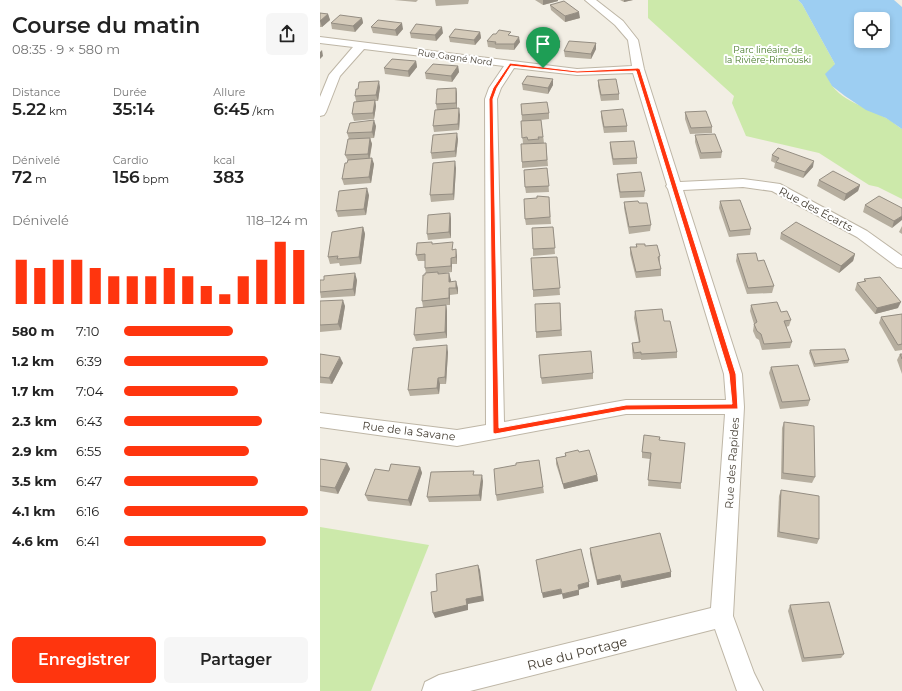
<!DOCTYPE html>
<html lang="fr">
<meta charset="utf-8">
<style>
:root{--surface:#fff;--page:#f6f6f6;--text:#222;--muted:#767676;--accent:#ff350e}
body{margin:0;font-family:Montserrat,sans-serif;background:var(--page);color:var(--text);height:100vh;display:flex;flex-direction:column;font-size:15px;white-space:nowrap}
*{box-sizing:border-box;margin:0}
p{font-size:13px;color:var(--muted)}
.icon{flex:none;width:22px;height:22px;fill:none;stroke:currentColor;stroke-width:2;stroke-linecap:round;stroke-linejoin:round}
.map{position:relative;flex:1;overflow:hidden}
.panel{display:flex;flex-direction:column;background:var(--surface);width:320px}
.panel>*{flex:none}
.controls{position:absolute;left:534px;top:12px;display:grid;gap:8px}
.controls a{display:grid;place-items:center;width:36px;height:36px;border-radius:6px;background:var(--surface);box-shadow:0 2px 6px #0003;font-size:20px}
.pin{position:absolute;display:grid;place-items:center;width:34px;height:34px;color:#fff;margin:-41px -17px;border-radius:50% 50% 50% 0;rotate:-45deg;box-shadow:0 0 4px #0007}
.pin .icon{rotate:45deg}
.round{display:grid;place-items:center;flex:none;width:42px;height:42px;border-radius:6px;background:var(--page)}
.overview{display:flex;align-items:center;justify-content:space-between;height:68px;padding:0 12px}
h1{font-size:22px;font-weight:600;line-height:30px}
.metrics{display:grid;grid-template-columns:repeat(3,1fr);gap:6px;height:68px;padding:4px 12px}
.metrics div{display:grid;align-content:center}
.metrics b{font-size:17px;font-weight:600}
.metrics small{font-size:11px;font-weight:400}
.metrics p{font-size:11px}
.chart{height:112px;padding:8px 12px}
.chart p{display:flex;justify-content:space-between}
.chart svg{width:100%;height:72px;margin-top:4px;stroke:var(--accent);stroke-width:6}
.button{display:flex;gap:8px;margin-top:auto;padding:8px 12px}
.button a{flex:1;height:46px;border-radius:6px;background:var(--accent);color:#fff;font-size:16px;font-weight:600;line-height:46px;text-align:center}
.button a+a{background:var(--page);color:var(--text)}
ul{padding:0 12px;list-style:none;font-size:13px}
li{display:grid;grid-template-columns:64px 48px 1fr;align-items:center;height:30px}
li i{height:10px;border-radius:5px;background:var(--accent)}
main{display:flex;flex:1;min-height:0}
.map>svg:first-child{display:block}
.green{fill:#cce9aa}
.water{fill:#9dcef2;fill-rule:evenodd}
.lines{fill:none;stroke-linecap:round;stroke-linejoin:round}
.minor-casing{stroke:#beb6a6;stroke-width:2}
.minor{fill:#fff;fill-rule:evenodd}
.wall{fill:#b6ae9f}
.shaded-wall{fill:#948d82}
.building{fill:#d4cab9;stroke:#948d82}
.route{fill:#ff350e;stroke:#fff;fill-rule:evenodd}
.labels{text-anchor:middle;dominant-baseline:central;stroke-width:4;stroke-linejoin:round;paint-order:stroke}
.far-park-label{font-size:9px;fill:#447825;stroke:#fff}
.far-street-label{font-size:9px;fill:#453e33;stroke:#fff}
.street-label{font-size:11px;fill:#453e33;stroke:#fff}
.near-street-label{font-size:13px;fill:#453e33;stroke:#fff}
</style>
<main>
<section class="panel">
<div class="overview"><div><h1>Course du matin</h1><p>08:35 · 9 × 580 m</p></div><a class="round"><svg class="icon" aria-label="share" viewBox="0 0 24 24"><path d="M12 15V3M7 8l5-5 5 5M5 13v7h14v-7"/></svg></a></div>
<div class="metrics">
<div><p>Distance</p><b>5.22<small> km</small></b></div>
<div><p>Durée</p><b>35:14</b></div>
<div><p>Allure</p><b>6:45<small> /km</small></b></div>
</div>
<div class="metrics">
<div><p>Dénivelé</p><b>72<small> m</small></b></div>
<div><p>Cardio</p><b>156<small> bpm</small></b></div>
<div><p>kcal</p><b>383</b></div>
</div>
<div class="chart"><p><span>Dénivelé</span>118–124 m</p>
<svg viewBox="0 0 160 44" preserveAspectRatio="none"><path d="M5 44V17M15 44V22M25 44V17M35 44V17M45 44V22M55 44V27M65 44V27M75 44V27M85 44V22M95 44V27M105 44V33M115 44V38M125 44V27M135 44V17M145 44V6M155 44V11"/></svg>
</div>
<ul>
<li><b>580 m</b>7:10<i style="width:59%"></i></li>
<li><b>1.2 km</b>6:39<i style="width:78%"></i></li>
<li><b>1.7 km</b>7:04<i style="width:62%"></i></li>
<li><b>2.3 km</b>6:43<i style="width:75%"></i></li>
<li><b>2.9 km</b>6:55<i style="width:68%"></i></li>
<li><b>3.5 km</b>6:47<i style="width:73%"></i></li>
<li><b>4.1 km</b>6:16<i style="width:100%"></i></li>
<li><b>4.6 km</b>6:41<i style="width:77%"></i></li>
</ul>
<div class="button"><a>Enregistrer</a><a>Partager</a></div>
</section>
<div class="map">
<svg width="582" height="691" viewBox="0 0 582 691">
<rect width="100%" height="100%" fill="#f2eee4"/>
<!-- green -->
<g class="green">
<path d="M 328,0 L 478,0 L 482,4 L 515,64 L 509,80 C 517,100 549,108 566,118 C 572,121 577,126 582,129 L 582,199 L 558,187 L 549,185 L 499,153 L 426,136 L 412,103 L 414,96 L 328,18 Z"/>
<polygon points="0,527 109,545 51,691 0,691"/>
</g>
<!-- water -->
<path class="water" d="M 478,0 L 574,0 L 582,7 L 582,129 L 566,118 L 546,110 L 525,96 L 512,86 L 505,74 L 515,64 L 482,4 ZM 541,19 L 563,19 L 563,41 L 541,41 Z"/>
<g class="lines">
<!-- minor casing -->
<g class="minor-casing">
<path id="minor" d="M 265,0 L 276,0 L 303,21 L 318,40 L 324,69 L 360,182 L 423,179 L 460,184 L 547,231 L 582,256 L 582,268 L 577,267 L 537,237 L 452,191 L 423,187 L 363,190 L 422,374 L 424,407 L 413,616 L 434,673 L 443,691 L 417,691 L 395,629 L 150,691 L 102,691 L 105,682 L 119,675 L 391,608 L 405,414 L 306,414 L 137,446 L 0,427 L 0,413 L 137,430 L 166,425 L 165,99 L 169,88 L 184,66 L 44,49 L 20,76 L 6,112 L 4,115 L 0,116 L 0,97 L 9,75 L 33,47 L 0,43 L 0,37 L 257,69 L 312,66 L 308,40 L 295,25 ZM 194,68 L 257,75 L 313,73 L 347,185 L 346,186 L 348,189 L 404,374 L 406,400 L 306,400 L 184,422 L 177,99 L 181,88 Z"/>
</g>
<!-- minor -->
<use href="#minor" class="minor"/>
</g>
<!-- wall -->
<g class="wall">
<polygon points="74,0 98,0 96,2"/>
<polygon points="115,0 149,0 148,4 116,6"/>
<polygon points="215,0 238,0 238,1 223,5"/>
<polygon points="300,0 313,0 304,2"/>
<polygon points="230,5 260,18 245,22 231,10"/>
<polygon points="0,13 8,14 10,20 2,27 0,27"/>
<polygon points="42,18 43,23 35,32 12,29 11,23"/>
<polygon points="51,27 83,29 77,36 53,33"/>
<polygon points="160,32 161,38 155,45 130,42 129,37"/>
<polygon points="90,33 123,33 116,41 91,38"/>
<polygon points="191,36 200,42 194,50 176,49 175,48 168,47 167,41"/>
<polygon points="240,41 240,47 234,56 208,53 207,47"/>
<polygon points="276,43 276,49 271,59 245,57 244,51"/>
<polygon points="96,61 97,67 89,77 65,74 64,68"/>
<polygon points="138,66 139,72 132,82 106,79 105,73"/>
<polygon points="233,79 233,85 228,94 203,90 202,84"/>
<polygon points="278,80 299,94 299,100 281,101 278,86"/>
<polygon points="60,87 58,101 55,101 56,106 54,119 34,121 32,114 36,101 35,96"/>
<polygon points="136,88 137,94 137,109 140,115 139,130 114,132 113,126 117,110 116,104"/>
<polygon points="201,104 229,113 229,119 221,120 224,143 226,143 228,166 202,168 202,162 208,144 203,144 201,121 202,121"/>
<polygon points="281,111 307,126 307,132 284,133 281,117"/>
<polygon points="365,112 392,127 392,133 370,134 365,119"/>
<polygon points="56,126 54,138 29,139 27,133"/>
<polygon points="375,135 402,152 401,158 380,159 375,142"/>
<polygon points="50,138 52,144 50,158 54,164 51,183 24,185 22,179 28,161 25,155"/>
<polygon points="138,139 136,157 112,159 111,153"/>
<polygon points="290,142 317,158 317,164 293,165 290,148"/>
<polygon points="452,155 493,167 483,178 454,168 455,163 451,161"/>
<polygon points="136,168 134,200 111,202 110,195"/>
<polygon points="227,168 229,192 206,193 205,187"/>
<polygon points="297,174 325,191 324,197 300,198 297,180"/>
<polygon points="499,180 540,185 538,191 524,201 497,186"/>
<polygon points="49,195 46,215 18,217 16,211"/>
<polygon points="229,197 231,224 206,225 205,219"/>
<polygon points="400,201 431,229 430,235 409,237 399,208"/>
<polygon points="304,202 331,225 330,231 309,234 304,208"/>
<polygon points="545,205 582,208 572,228 543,212"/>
<polygon points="130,213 131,219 131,238 108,240 107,234"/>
<polygon points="582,226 582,234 579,232"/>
<polygon points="43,227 45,234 41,264 20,266 19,263 10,264 8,257"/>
<polygon points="233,227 235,254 213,256 213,249"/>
<polygon points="461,233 535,254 533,261 519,273 460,239"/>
<polygon points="112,244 134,250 137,256 137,264 132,264 132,272 119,274 131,280 131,282 138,288 138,294 130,295 130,305 126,305 127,311 127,338 96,341 94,335 103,307 102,301 105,275 106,273 105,268 105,261 98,261 96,255"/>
<polygon points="316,244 325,246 340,256 340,263 339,263 341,269 341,276 316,278 310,254 310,247 316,247"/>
<polygon points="417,254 438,261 454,286 452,293 427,294 416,261"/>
<polygon points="237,257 240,295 213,297 213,290"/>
<polygon points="544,279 578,308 555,314 535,290 537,283 544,282"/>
<polygon points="37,280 35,296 1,298 0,292"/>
<polygon points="0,301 25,306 21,330 0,332"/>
<polygon points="240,303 242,336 216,338 216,332"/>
<polygon points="431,305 461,312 471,320 469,326 466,327 472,342 470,348 442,350 439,340 436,338 433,331 434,324 430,311"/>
<polygon points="315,311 344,321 357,352 357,358 321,360 321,359 313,359 312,349 312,343 319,343 314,318"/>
<polygon points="582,314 582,350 575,351 559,323 561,317"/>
<polygon points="490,350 529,360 528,363 494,367 489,353"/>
<polygon points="128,352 126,384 120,384 119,394 90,396 88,390"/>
<polygon points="0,354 23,363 12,384 0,383"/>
<polygon points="580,354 582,354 582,374 577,360"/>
<polygon points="451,367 490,400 488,406 460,409 449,373"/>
<polygon points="273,373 273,379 222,384 221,378"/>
<polygon points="464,422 495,477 492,483 461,479 462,428"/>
<polygon points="340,440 361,483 361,489 328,486 330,459 322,458 322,452"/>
<polygon points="259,452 277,475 278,481 244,489 236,464 236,458 245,456 245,453"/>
<polygon points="0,459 27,463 30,469 18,494 0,491"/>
<polygon points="219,460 224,493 177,501 176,495 196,465"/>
<polygon points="100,467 102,473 91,506 48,501 45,495"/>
<polygon points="155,475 163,481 161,501 109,502 107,497"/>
<polygon points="461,490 499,539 497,544 457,537 459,496"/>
<polygon points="270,548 351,572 351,577 301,588 300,580 277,585 270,554"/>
<polygon points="470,605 524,654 521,658 482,662 468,611"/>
</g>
<!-- shaded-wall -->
<g class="shaded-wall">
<polygon points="223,0 238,0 238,1 223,5"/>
<polygon points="304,0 313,0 304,2"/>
<polygon points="259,12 260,18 245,22 245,16"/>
<polygon points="8,14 10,20 2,27 0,21"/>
<polygon points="42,18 43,23 35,32 33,26"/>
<polygon points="82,23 83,29 77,36 75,30"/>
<polygon points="122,27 123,33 116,41 115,35"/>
<polygon points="160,32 161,38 155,45 154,40"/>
<polygon points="199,37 200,42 194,50 194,44"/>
<polygon points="240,41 240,47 234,56 234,50"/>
<polygon points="276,43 276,49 271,59 271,54"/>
<polygon points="2,50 3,56 0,59 0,52"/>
<polygon points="96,61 97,67 89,77 88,71"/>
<polygon points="138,66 139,72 132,82 131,76"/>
<polygon points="233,79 233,85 228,94 228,88"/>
<polygon points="59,81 60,87 58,101 56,95"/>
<polygon points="136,88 137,94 137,109 136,103"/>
<polygon points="55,100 56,106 54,119 53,113"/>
<polygon points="139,108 140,115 139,130 138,124"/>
<polygon points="54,120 56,126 54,138 52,132"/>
<polygon points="137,133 138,139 136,157 135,151"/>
<polygon points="50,138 52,144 49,160 48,154"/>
<polygon points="52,158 54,164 51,183 49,177"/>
<polygon points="135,161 136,168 134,200 133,194"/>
<polygon points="494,161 493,167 483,178 485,172"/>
<polygon points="540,185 538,191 524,201 526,194"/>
<polygon points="47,188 49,195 46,215 44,209"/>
<polygon points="130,213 131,219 131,238 129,232"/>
<polygon points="582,216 582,220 572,228 574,221"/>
<polygon points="43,227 45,234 41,264 39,257"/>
<polygon points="136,249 137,256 137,264 136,257"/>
<polygon points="535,254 533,261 519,273 521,266"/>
<polygon points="131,258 132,264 132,272 131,266"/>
<polygon points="35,273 37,280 35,296 33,289"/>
<polygon points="129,273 131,280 130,288 129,282"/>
<polygon points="136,281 138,288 138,294 136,288"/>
<polygon points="129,288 130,295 130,305 129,298"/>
<polygon points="23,300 25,306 21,330 18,324"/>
<polygon points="581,302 578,308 555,314 557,308"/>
<polygon points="126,305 127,311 127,338 125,332"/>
<polygon points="127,345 128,352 126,384 125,377"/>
<polygon points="20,357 23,363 12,384 9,378"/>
<polygon points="118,378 120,384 119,394 117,388"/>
<polygon points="27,463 30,469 18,494 15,488"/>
<polygon points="100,467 102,473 91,506 88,500"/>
<polygon points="162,475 163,481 161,501 159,495"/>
<polygon points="277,475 278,481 244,489 243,484"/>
<polygon points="158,565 160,570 164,601 148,604 148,610 115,618 113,613 146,599"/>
<polygon points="351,572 351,577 301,588 302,582"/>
<polygon points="300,575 300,580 277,585 277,580"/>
<polygon points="269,582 269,587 258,590 258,585"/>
<polygon points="241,589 242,594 223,598 222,593"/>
<polygon points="259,590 259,595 243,599 242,594"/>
</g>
<!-- building -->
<g class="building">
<polygon points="244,1 259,12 245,16 230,5"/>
<polygon points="0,13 8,14 0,21"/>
<polygon points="20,15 42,18 33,26 11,23"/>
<polygon points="58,20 82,23 75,30 51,27"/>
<polygon points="96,24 122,27 115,35 90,33"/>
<polygon points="135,29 160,32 154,40 129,37"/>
<polygon points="179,30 191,32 188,35 199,37 194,44 175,44 176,42 167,41 173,34 176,34"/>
<polygon points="213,38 240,41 234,50 207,47"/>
<polygon points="249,41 276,43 271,54 244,51"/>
<polygon points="72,59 96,61 88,71 64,68"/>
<polygon points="113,64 138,66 131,76 105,73"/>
<polygon points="207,76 233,79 228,88 202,84"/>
<polygon points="296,79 299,94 281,95 278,80"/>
<polygon points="59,81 56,95 35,96 36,89 38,89 39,82"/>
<polygon points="136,88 136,103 116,104 117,89"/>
<polygon points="55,100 53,113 32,114 34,102"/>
<polygon points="227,102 229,113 202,115 201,104"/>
<polygon points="139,108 138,124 113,126 115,110"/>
<polygon points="303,109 307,126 284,127 281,111"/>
<polygon points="386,111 392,127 371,128 365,112"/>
<polygon points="54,120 52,132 27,133 30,123"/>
<polygon points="221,120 223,137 218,137 219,139 208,140 207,137 202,138 201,121"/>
<polygon points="137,133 135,151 111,153 113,135"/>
<polygon points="395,134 402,152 381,153 375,135"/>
<polygon points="50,138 48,154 25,155 28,139"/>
<polygon points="314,141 317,158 293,159 290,142"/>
<polygon points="226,143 227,160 202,162 201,144"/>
<polygon points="458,148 494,161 485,172 456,162 459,158 452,155"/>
<polygon points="52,158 49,177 22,179 25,163 27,163 28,160"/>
<polygon points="135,161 133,194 110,195 113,163"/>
<polygon points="227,168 229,186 205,187 204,170"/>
<polygon points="513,171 540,185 526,194 499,180"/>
<polygon points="321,172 325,191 300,192 297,174"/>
<polygon points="47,188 44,209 16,211 19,191"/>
<polygon points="217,196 229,197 230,217 205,219 204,199 217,198"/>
<polygon points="559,196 582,208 582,216 574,221 545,205"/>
<polygon points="420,200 431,229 410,231 400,201"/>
<polygon points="318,201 319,203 327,203 331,225 309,227 304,202"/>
<polygon points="130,213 129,232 107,234 108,215"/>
<polygon points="476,222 535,254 521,266 461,233"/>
<polygon points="43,227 39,257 17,259 18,256 8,257 12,232"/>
<polygon points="233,227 235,248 213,249 212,228"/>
<polygon points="112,242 112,244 133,242 132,250 136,249 136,257 131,258 131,266 105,268 105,254 96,255 97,243"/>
<polygon points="316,244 325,244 325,246 337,245 340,256 338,257 341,269 316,272 310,247 317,247"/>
<polygon points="436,253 438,261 444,260 454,286 428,288 417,254"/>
<polygon points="237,257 240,288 213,290 211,258"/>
<polygon points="118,272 118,274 129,273 129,282 136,281 136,288 129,288 129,298 102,301 103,275 105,275 105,273"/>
<polygon points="35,273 33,289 0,292 0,280 4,280 4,276"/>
<polygon points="560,277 581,302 557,308 537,283 546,281 544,279"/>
<polygon points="23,300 18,324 0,325 0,301"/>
<polygon points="457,302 461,312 467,311 471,320 464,321 472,342 444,344 441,334 437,331 434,324 437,322 431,305"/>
<polygon points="240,303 241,330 216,332 215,304"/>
<polygon points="126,305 125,332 94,335 96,308"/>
<polygon points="342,309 344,321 350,321 357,352 321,354 321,352 314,353 312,343 320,342 315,311"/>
<polygon points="582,314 582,344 578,345 561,317"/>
<polygon points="127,345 125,377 118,378 117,388 88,390 93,348"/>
<polygon points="525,349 529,360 495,364 490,350"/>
<polygon points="271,351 273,373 221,378 219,355"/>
<polygon points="0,354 20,357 9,378 0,377"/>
<polygon points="580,354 582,354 582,359"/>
<polygon points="478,365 490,400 462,402 451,367"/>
<polygon points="464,422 494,426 495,477 463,473"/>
<polygon points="324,435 340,437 339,440 365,443 361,483 328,480 331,453 322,452"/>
<polygon points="258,450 259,452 269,450 277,475 243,484 236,458 246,456 245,453"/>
<polygon points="0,459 27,463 15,488 0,486"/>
<polygon points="219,460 223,487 176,495 174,469 196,465 196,463"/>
<polygon points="71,464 100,467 88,500 45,495 55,469 69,471"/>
<polygon points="154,471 153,475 162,475 159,495 107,497 111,472"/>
<polygon points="461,490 499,496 499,539 459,532"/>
<polygon points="340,533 351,572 302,582 300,575 277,580 270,548"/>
<polygon points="261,549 269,582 258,585 259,590 242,594 241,589 222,593 216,560"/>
<polygon points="158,565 162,596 146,599 147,605 113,613 111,592 117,591 116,574"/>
<polygon points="509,602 524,654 484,658 470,605"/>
</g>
<!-- route -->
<path class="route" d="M 190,63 L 257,71 L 318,68 L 320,69 L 416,374 L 418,409 L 306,410 L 175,434 L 173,433 L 169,99 L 173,88 ZM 191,66 L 257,73 L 316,71 L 409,374 L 412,404 L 306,405 L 179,428 L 173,99 L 177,88 Z"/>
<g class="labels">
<!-- far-park labels -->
<g class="far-park-label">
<text x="448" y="49">Parc linéaire de<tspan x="448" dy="10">la Rivière-Rimouski</tspan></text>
</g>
<!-- far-street labels -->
<g class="far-street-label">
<text transform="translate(135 57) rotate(8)">Rue Gagné Nord</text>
</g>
<!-- street labels -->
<g class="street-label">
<text transform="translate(496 209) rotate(28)">Rue des Écarts</text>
<text transform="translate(89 431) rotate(7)">Rue de la Savane</text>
<text transform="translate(412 463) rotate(-86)">Rue des Rapides</text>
</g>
<!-- near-street labels -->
<g class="near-street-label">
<text transform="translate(257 653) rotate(-14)">Rue du Portage</text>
</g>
</g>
</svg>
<div class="controls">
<a><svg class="icon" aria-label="locate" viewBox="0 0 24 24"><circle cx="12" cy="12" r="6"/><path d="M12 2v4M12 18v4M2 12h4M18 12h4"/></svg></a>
</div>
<div class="pin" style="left:223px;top:68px;background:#1e9e55"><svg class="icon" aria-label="arrive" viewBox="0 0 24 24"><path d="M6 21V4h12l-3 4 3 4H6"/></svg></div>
</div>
</main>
